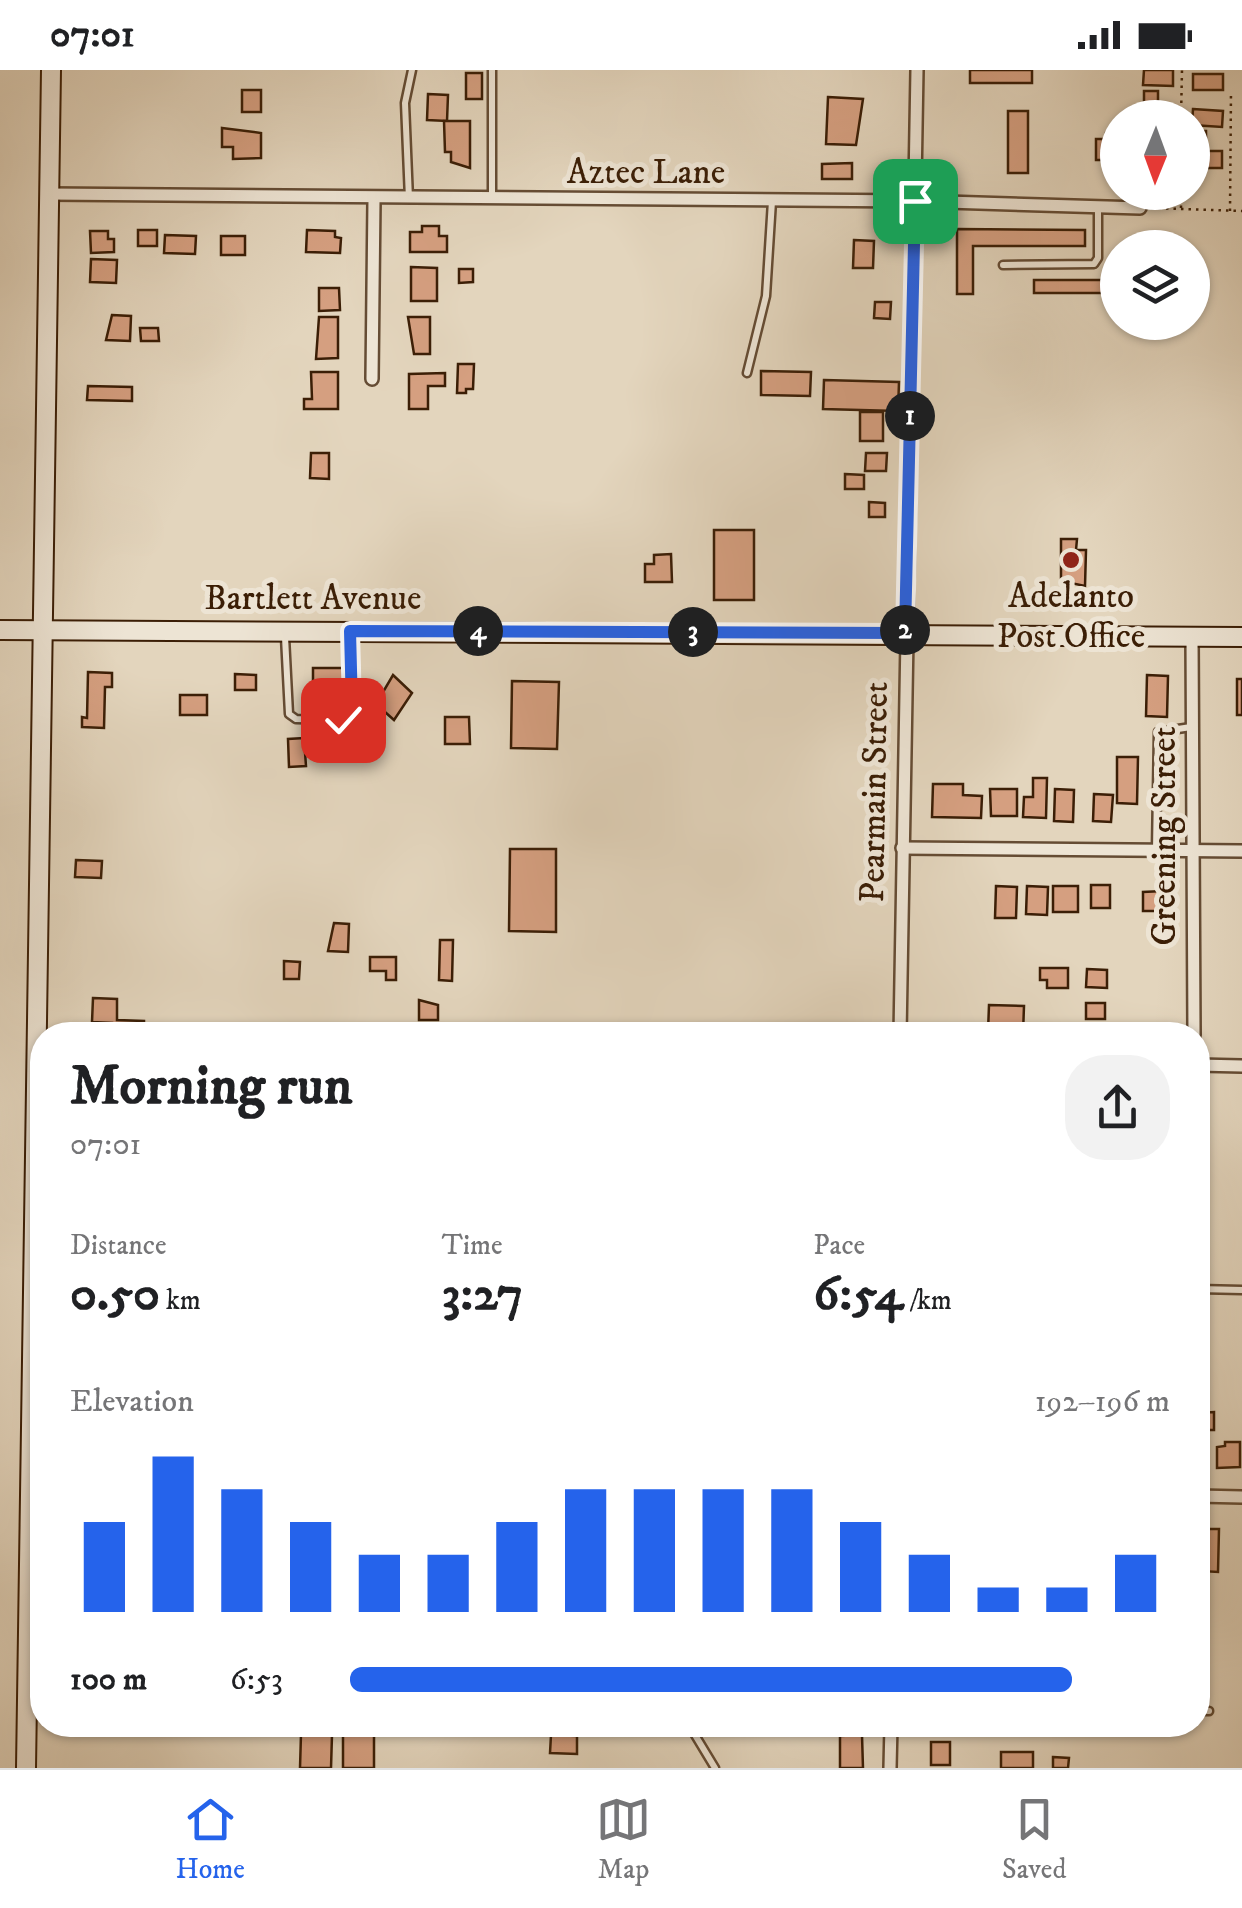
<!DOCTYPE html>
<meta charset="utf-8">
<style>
:root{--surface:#fff;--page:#f2f2f2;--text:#202124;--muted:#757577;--line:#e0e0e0;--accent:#2563eb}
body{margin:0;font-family:"IM FELL DW Pica",serif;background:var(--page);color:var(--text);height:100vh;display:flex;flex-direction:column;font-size:38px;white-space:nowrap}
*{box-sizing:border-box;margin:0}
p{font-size:32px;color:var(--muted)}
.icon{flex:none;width:55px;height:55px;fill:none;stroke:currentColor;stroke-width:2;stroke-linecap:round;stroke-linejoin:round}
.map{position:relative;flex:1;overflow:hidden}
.drawer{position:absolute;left:30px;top:952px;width:1180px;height:715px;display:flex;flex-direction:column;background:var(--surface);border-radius:40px;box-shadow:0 2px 8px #0004}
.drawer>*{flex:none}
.needle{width:65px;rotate:181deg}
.buttons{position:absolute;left:1100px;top:30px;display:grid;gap:20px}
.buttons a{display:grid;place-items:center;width:110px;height:110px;border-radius:50%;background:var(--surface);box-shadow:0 2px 8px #0004;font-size:50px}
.pin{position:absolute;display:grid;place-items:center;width:85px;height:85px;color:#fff;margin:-42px;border-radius:20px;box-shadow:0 5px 15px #0006}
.km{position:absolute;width:50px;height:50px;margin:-25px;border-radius:50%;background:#222;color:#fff;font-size:28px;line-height:50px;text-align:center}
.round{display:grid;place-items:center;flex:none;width:105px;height:105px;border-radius:40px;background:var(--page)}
.overview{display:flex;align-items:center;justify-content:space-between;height:170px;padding:0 40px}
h1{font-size:55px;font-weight:700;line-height:75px}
.metrics{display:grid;grid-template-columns:repeat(3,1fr);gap:15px;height:170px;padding:10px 40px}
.metrics div{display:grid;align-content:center}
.metrics b{font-size:50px;font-weight:700}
.metrics small{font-size:28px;font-weight:400}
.metrics p{font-size:28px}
.chart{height:280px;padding:20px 40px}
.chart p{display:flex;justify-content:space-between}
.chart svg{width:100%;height:180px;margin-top:10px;stroke:var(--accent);stroke-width:6}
ul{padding:0 40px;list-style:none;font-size:32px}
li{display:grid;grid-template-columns:160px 120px 1fr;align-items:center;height:75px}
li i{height:25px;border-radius:12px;background:var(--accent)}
.status{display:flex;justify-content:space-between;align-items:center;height:70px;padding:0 50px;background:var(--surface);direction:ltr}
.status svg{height:28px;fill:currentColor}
.tab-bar{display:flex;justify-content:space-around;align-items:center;height:140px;border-top:2px solid var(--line);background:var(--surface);font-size:28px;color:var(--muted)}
.tab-bar a{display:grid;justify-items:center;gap:5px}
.tab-bar .current{color:var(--accent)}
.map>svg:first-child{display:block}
.building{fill:#d59f80;stroke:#3b1e06;stroke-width:2.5}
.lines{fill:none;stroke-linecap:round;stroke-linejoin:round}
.lane-casing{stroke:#654c34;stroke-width:11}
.street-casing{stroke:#654c34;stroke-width:16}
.secondary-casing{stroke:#3b1e06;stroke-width:22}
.path{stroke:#3b1e06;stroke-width:2.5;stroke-dasharray:2.5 5;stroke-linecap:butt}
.lane{stroke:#ede4d4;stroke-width:6}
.street{stroke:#ede4d4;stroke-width:11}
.secondary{stroke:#ede4d4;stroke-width:18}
.route-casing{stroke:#fff;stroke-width:20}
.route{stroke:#2563eb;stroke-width:12}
.poi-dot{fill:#8f2418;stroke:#ede4d4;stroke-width:4}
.labels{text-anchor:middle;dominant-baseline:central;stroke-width:10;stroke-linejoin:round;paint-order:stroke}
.street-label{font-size:35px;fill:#3b1e06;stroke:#ede4d4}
.poi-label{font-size:35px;fill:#3b1e06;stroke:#ede4d4}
</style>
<div class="status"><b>07:01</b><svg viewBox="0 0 49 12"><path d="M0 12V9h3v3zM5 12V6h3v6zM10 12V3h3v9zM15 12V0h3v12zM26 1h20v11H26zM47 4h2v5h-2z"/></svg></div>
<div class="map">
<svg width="1242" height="1698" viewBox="0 0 1242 1698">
<rect width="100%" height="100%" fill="#e3d5bd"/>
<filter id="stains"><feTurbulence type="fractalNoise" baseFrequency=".002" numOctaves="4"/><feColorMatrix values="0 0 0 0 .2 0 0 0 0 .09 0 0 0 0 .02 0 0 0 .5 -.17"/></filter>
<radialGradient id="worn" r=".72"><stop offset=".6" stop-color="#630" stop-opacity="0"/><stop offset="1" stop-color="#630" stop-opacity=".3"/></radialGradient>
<!-- building -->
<g class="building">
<rect x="970" y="0" width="62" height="13"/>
<polygon points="1144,0 1173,0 1173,16 1143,15"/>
<rect x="466" y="3" width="16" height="26"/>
<rect x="1193" y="4" width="30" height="16"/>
<rect x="242" y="20" width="19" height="22"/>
<polygon points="1144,21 1158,21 1158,34 1144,35"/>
<polygon points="428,24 448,25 447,51 427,50"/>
<polygon points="828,27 863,29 856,75 826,74"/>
<polygon points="1193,39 1223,41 1222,57 1192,55"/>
<rect x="1008" y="41" width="20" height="62"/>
<rect x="1142" y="41" width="30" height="7"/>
<polygon points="444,51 470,51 470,98 451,92 451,82 445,82"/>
<polygon points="222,58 261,63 261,88 233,89 233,77 222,77"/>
<rect x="1192" y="61" width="14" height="14"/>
<polygon points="1106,63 1118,63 1118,90 1096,90 1096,69 1106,69"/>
<rect x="1192" y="81" width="30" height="17"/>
<polygon points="852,93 852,109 822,109 822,94"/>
<polygon points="422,156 439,156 439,166 447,166 447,182 410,182 410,162 422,162"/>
<polygon points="957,159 1085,160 1085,176 973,176 973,224 957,224"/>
<rect x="138" y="160" width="19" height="16"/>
<polygon points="307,160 335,161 335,167 341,168 340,183 306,182"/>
<polygon points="90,161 108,161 108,169 114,169 114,182 91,183"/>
<polygon points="165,165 196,166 195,184 164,183"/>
<rect x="221" y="166" width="24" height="19"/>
<polygon points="854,170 874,171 873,198 853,198"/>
<polygon points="91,189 117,190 116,213 90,212"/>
<polygon points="411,197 437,198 437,231 411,231"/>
<polygon points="459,199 473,199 473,212 459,213"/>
<rect x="1034" y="210" width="71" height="13"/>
<polygon points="319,218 339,218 340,240 319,241"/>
<polygon points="875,232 891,232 890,249 874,248"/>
<polygon points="112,245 131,246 130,271 106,270"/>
<polygon points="319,247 338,247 338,288 316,289"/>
<polygon points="408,247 430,247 430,284 414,284"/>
<polygon points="140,258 158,258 159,271 141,271"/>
<polygon points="458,294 474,294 473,319 466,319 466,323 457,323"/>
<polygon points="761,301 811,302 810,326 761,325"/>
<polygon points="311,302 338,302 338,339 304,339 304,329 312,329"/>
<polygon points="445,303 445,316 428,316 428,339 409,339 409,304"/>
<polygon points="824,310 899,312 898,341 823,339"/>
<polygon points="88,316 132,317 132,331 87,330"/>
<rect x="860" y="342" width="23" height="29"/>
<polygon points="311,383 329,383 329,409 310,408"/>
<polygon points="866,383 887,383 886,401 865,401"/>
<polygon points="845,404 864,405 864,419 845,419"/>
<polygon points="869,432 885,433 885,447 869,447"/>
<rect x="714" y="460" width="40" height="70"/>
<polygon points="1061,469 1077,469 1076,480 1086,480 1085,516 1061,511"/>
<polygon points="671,484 672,512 645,512 645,494 654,494 654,485"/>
<rect x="313" y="598" width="30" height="37"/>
<polygon points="88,602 112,603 112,617 105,617 104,658 82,657 82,647 87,648"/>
<polygon points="235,604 256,605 256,620 235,620"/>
<polygon points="393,605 412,623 394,650 376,634"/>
<polygon points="1147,605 1168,606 1167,647 1146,646"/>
<rect x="1237" y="609" width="5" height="36"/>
<polygon points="512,611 559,612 557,679 511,678"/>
<rect x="180" y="625" width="27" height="20"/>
<polygon points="445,647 469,647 470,674 445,674"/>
<polygon points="304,668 306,696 289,697 288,669"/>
<polygon points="1117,687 1138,687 1137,734 1117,733"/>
<polygon points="1033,708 1047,708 1046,748 1023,747 1024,727 1033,727"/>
<polygon points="933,714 963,714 963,725 982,726 981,748 932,747"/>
<polygon points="990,719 1017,719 1017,746 991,746"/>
<polygon points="1055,719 1074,720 1073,752 1054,751"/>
<polygon points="1094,724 1113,725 1111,752 1093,751"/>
<polygon points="510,779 556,779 556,862 509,861"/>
<polygon points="76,790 102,791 101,808 75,807"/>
<rect x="1091" y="815" width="19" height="23"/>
<polygon points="996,816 1017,817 1016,848 995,848"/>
<polygon points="1027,816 1048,817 1047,845 1026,844"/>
<rect x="1053" y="816" width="25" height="26"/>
<polygon points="1163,821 1163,841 1143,841 1143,822"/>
<polygon points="334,853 349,854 348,882 328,881"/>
<polygon points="440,870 453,870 452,911 439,910"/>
<polygon points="370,887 396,887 396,910 386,910 386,901 370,901"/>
<polygon points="284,891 300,892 299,909 284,909"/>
<polygon points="1040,898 1068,898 1068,918 1047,918 1047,910 1040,910"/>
<polygon points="1087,899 1107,900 1107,918 1086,917"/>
<polygon points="93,928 117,929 117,950 144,951 144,965 111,965 112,953 92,952"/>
<polygon points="419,930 438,935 438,950 419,950"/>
<rect x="1086" y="933" width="19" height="16"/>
<polygon points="989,935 1024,936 1023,964 988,962"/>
<polygon points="1214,1342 1214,1360 1200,1360 1199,1343"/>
<polygon points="1225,1372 1240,1372 1240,1397 1217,1398 1217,1377 1225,1376"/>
<polygon points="1198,1459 1219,1459 1218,1502 1202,1501 1202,1514 1198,1514"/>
<polygon points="354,1659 374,1665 374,1698 343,1698 343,1665 354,1665"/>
<polygon points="311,1660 332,1665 331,1698 300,1698 301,1664 311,1665"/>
<polygon points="551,1665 577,1666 577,1684 550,1683"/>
<polygon points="862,1665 863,1698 840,1698 840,1666"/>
<rect x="931" y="1672" width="19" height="23"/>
<rect x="1001" y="1682" width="32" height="16"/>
<polygon points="1053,1687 1069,1688 1068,1698 1053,1698"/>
</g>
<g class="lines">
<!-- lane casing -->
<g class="lane-casing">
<g id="lane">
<polyline points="492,0 492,129"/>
<polyline points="409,129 405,33 412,0"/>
<polyline points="1003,195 1094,194 1098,188 1098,138"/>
<polyline points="747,303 766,226 772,131"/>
<polyline points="285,567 289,644 296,649 343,650 352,638 350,565"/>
<polyline points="1156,780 1158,662 1191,657"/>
<polyline points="1198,1219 1242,1220"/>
<polyline points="1198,1641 1209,1641"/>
<polyline points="689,1655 715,1698"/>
</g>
</g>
<!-- street casing -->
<g class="street-casing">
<g id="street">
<polyline points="49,124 915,131 1140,138"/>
<polyline points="372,309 374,130"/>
<polyline points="1192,566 1194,965"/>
<polyline points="902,778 1242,781"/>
<polyline points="900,965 917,0"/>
<polyline points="1198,995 1242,996"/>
<polyline points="1198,1426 1242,1427"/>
<polyline points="890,1698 891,1655"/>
</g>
</g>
<!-- secondary casing -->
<g class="secondary-casing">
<g id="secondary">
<polyline points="0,560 1242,567"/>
<polyline points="26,1698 51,0"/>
</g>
</g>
<!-- path -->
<g class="path">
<polyline points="1181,48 1182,0"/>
<polyline points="1151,138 1242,141"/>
<polyline points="1181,138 1181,122"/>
<polyline points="1230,141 1231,21"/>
</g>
<!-- lane -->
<use href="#lane" class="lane"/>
<!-- street -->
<use href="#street" class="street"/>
<!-- secondary -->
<use href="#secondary" class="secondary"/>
</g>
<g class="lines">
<!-- route casing -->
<g class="route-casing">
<polyline id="route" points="343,650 352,638 350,561 905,563 915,131"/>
</g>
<!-- route -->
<use href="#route" class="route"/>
</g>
<!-- markers -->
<circle class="poi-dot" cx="1071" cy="490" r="10"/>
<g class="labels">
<!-- street labels -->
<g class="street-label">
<text x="646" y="103">Aztec Lane</text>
<text x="313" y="529">Bartlett Avenue</text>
<text transform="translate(875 722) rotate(-89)">Pearmain Street</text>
<text transform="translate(1165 766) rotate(-90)">Greening Street</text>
</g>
<!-- poi labels -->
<g class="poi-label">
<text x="1071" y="527">Adelanto<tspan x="1071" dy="40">Post Office</tspan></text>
</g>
</g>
<rect width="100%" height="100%" filter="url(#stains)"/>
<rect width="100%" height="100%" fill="url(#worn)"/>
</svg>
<div class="buttons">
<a><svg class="needle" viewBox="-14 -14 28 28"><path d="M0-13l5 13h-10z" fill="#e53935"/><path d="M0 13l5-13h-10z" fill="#757577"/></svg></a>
<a><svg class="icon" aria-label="layers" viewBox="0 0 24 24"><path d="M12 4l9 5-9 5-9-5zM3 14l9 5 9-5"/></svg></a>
</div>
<div class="pin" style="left:915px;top:131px;background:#1e9e55"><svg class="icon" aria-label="arrive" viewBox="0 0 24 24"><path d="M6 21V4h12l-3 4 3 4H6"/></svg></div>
<div class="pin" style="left:343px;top:650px;background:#d93025"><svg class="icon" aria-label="check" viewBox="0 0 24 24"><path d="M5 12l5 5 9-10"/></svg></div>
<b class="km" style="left:910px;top:346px">1</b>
<b class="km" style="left:905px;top:560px">2</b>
<b class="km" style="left:693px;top:562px">3</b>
<b class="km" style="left:478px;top:561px">4</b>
<section class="drawer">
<div class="overview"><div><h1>Morning run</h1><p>07:01</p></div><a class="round"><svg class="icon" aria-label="share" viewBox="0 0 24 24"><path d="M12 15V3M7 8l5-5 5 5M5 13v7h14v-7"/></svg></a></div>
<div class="metrics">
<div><p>Distance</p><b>0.50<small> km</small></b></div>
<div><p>Time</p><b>3:27</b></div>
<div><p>Pace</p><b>6:54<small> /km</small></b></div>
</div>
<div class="chart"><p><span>Elevation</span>192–196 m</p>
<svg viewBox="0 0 160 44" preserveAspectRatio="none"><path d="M5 44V22M15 44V6M25 44V14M35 44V22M45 44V30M55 44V30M65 44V22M75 44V14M85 44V14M95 44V14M105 44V14M115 44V22M125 44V30M135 44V38M145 44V38M155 44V30"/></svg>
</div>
<ul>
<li><b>100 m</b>6:53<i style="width:88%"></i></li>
</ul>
</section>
</div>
<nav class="tab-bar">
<a class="current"><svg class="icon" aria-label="home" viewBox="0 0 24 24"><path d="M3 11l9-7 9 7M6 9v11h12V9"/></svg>Home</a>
<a><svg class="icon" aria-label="map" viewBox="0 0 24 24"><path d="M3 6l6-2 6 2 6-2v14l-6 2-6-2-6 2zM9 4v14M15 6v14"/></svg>Map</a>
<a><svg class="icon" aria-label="saved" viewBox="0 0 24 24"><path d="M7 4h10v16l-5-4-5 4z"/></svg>Saved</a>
</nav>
